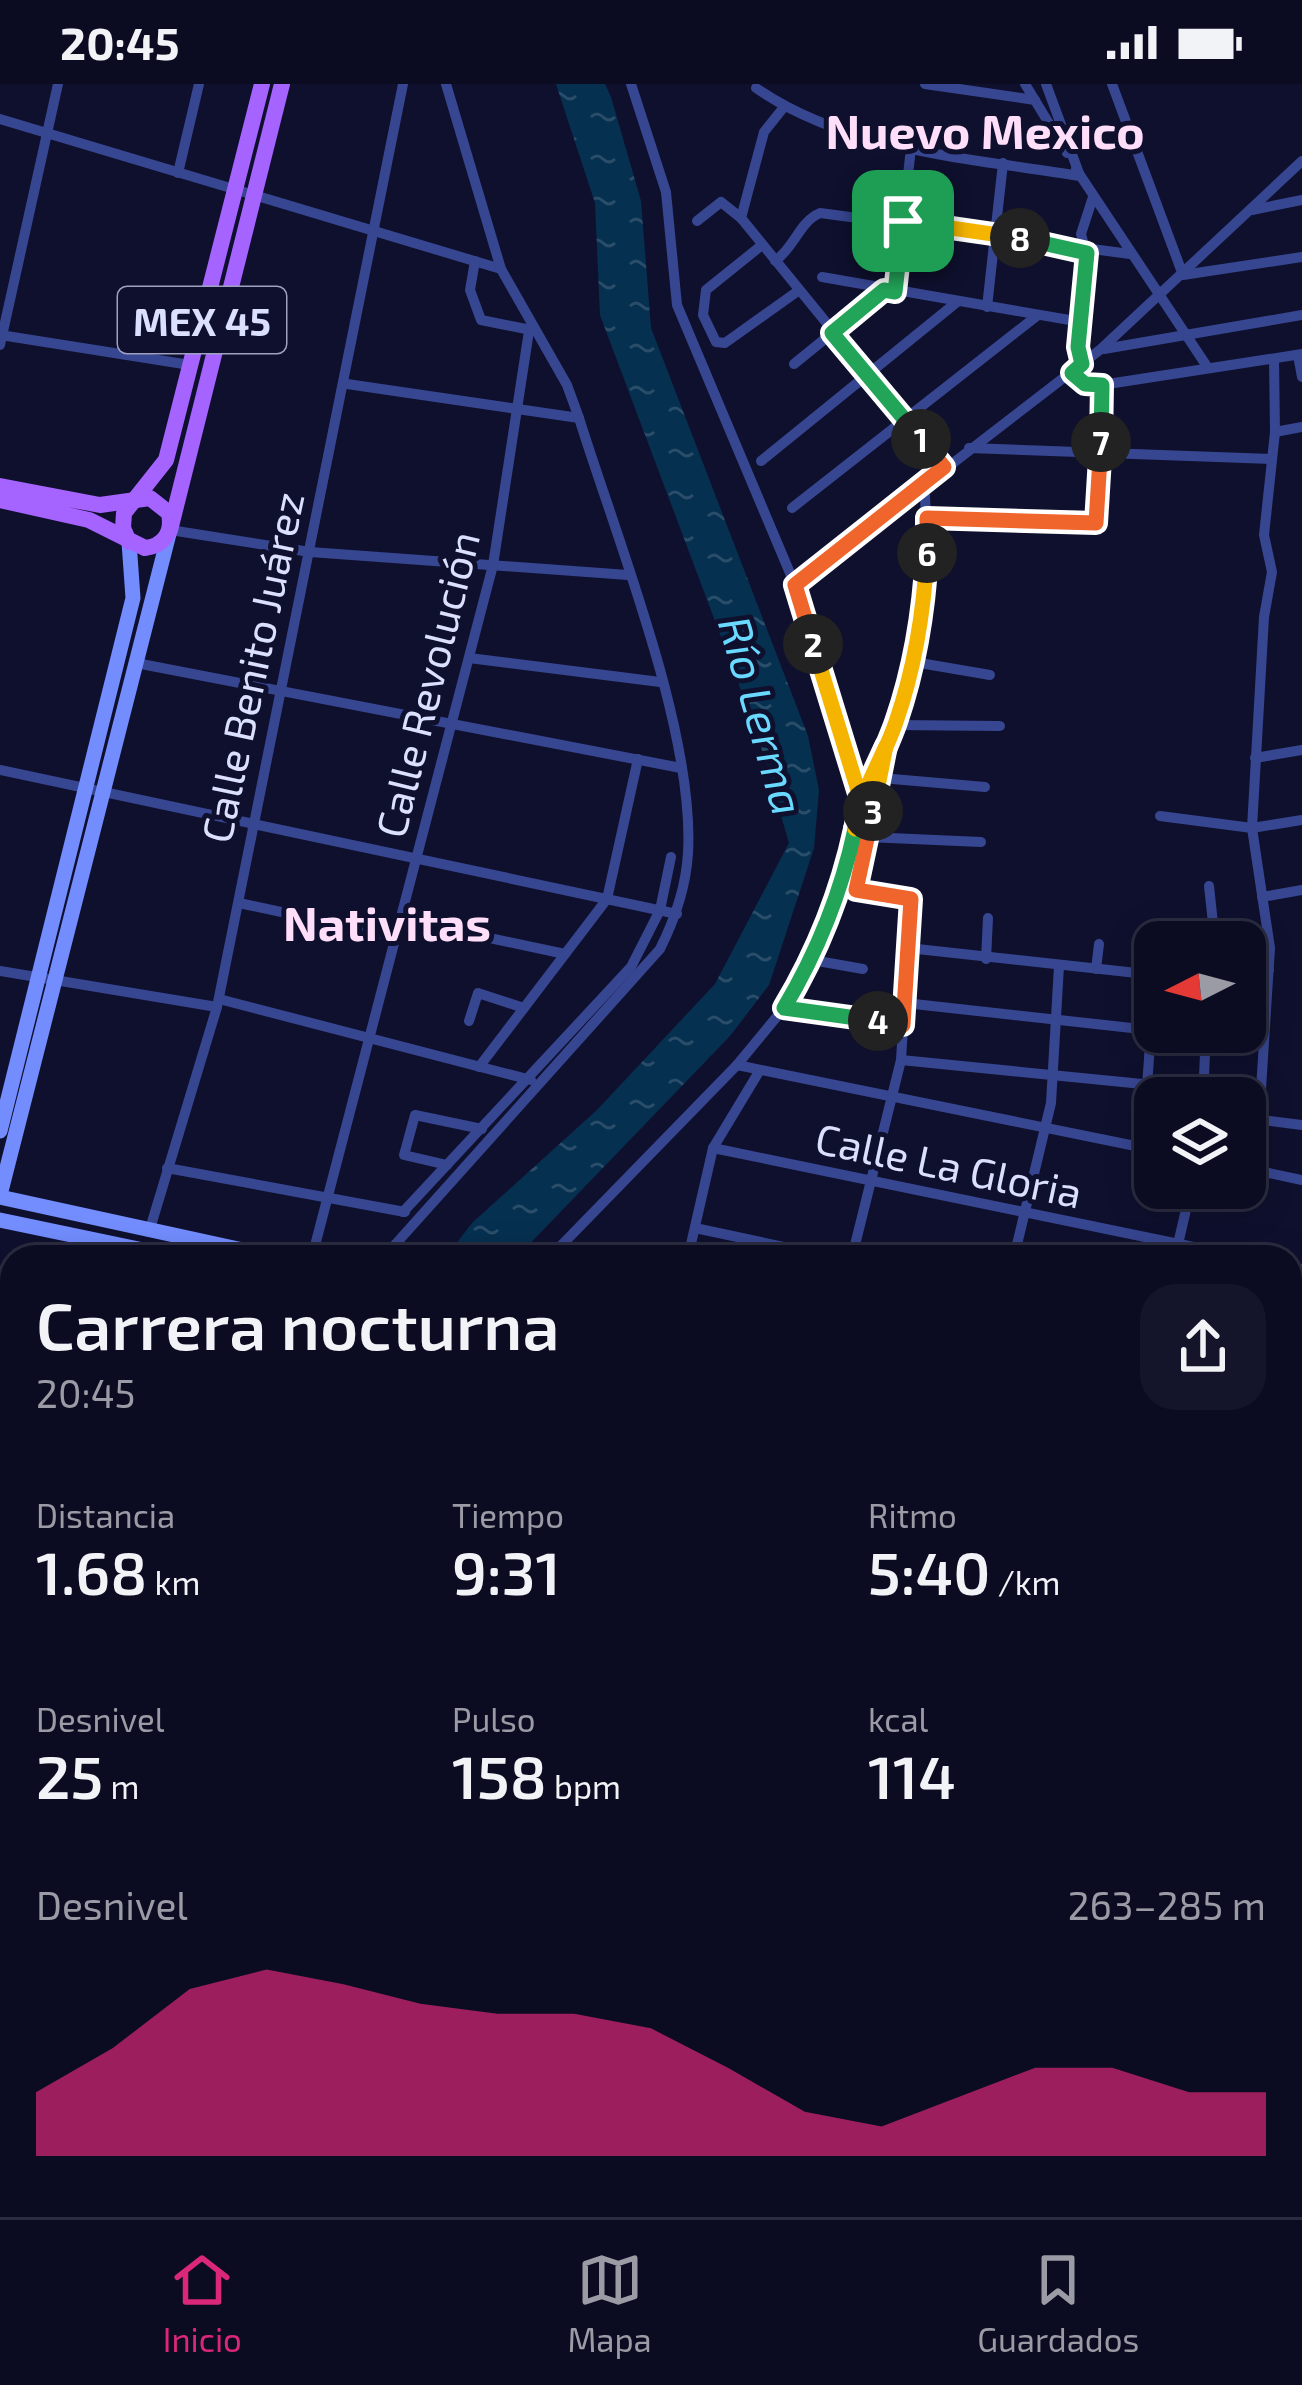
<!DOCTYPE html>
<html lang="es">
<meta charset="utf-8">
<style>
:root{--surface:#0b0c22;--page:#14152a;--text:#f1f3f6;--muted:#9a9ba5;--line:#2b2c40;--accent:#db2777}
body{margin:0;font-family:"Exo 2",sans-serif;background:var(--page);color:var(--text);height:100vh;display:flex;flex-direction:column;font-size:45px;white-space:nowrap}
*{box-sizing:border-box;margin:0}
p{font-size:39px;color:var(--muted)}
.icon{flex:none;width:66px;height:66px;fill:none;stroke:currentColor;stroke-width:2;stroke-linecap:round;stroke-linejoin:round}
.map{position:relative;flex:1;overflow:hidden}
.side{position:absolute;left:0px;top:1161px;width:1302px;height:972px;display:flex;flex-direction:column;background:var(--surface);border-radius:36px 36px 0 0;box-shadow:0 6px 30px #0003,0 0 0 3px var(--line)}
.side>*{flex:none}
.needle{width:78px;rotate:264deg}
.fabs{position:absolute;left:1134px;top:837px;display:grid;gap:24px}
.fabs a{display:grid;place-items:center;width:132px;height:132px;border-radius:24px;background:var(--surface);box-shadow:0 6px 30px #0003,0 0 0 3px var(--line);font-size:60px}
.pin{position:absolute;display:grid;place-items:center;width:102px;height:102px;color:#fff;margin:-51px;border-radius:24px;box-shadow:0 6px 18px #0006}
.km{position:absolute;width:60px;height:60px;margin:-30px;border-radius:50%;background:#222;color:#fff;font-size:33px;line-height:60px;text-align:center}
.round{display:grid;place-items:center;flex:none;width:126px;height:126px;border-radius:36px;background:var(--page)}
.headline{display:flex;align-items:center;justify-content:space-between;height:204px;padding:0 36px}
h1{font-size:66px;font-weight:600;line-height:90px}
.stats{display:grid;grid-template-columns:repeat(3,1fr);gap:18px;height:204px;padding:12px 36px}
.stats div{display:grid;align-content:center}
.stats b{font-size:60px;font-weight:600}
.stats small{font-size:33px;font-weight:400}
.stats p{font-size:33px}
.chart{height:336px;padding:24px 36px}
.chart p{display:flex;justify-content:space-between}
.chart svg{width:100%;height:216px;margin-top:12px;fill:var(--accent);opacity:.7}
.status{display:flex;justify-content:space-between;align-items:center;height:84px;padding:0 60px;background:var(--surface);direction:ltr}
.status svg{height:33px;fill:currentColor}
.menu{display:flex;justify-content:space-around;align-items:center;height:168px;border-top:3px solid var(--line);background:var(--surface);font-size:33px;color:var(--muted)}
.menu a{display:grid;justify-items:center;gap:6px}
.menu .active{color:var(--accent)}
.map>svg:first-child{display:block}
.water{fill:url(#water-ripples)}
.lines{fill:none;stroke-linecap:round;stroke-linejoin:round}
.street{stroke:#374691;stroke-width:10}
.secondary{stroke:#738dff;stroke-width:15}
.primary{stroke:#a563ff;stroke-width:16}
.split-1-casing{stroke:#fff;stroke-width:24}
.split-2-casing{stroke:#fff;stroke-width:24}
.split-3-casing{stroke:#fff;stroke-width:24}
.split-4-casing{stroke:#fff;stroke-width:24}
.split-5-casing{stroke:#fff;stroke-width:24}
.split-6-casing{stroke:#fff;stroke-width:24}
.split-7-casing{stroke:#fff;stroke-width:24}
.split-8-casing{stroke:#fff;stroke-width:24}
.split-9-casing{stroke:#fff;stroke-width:24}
.split-1{stroke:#22a559;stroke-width:15}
.split-2{stroke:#f0652b;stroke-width:15}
.split-3{stroke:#f5b400;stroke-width:15}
.split-4{stroke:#f0652b;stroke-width:15}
.split-5{stroke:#22a559;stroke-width:15}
.split-6{stroke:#f5b400;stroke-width:15}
.split-7{stroke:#f0652b;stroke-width:15}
.split-8{stroke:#22a559;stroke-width:15}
.split-9{stroke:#f5b400;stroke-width:15}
.labels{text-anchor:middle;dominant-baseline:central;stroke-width:10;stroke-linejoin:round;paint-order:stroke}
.shield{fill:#0f102e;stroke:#9ea2c0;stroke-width:3}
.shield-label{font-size:39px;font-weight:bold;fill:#dce0ff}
.street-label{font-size:42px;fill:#dce0ff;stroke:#0f102e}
.water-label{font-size:45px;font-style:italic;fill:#6ad9ff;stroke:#0f102e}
.quarter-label{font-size:48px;font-weight:bold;fill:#ffdefa;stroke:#0f102e}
</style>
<div class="status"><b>20:45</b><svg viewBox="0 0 49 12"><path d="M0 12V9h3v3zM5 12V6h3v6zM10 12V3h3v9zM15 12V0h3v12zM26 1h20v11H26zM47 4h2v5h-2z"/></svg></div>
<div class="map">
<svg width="1302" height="2133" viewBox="0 0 1302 2133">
<defs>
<pattern id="water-ripples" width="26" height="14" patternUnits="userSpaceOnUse" patternTransform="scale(3)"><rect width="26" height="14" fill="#063050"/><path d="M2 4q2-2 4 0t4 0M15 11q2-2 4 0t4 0" fill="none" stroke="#2a4e6a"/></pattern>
</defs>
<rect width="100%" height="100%" fill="#0f102e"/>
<!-- water -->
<polygon class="water" points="556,0 605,0 611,13 641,117 651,244 808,652 819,706 814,764 769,901 730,952 517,1173 446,1173 472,1139 597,1026 715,900 789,759 756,646 600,231 595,119"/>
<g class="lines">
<!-- street -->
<g class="street">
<polyline points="925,0 1035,16"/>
<polyline points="1025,0 1067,69"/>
<polyline points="1112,0 1183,191 1302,173"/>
<path d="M 756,4 C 849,68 971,74 1080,92 L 1046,0"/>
<polyline points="0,35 501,185"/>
<polyline points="1076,85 1208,284"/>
<polyline points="178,89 199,0"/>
<polyline points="1252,126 1302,116"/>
<polyline points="741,134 764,48 784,23"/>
<polyline points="697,137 721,118 741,134 944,383"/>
<polyline points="762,161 706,206 703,231 716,258 725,259 798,207"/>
<polyline points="475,177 470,206 481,236 531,246"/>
<path d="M 775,177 C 795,163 799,138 820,129 L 1130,170"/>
<polyline points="822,193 1081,238"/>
<polyline points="895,208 911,64"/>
<polyline points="987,223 1003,79"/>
<polyline points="0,251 190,281"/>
<polyline points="0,261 58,0"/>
<polyline points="1104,265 1302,231"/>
<polyline points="1298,271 1302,293"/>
<polyline points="794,280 885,206"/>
<polyline points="1082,281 1078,263 1088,176 1081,150 1093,113"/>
<polyline points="1072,288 1095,302 1302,270"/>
<polyline points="347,300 579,334"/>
<polyline points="1275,348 1302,343"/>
<polyline points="969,364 1272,375"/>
<polyline points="761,377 957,218"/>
<polyline points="792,424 1038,231"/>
<polyline points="927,434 1096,439 1102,301"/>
<polyline points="170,446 310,468 628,491"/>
<polyline points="795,501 1101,265 1302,77"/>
<polyline points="469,574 660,598"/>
<polyline points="914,578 990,591"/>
<polyline points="136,579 681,684"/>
<polyline points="895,641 1000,642"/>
<polyline points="1255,674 1302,666"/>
<polyline points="0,686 677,830"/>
<polyline points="881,694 985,703"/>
<path d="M 861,715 C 911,612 933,512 924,397"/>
<polyline points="1160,732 1252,744 1302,736"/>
<polyline points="867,753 981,758"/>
<polyline points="1209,802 1215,858"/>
<polyline points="1262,813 1302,806"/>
<polyline points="239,819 397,853"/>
<polyline points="457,847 565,870"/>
<polyline points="1158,858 1159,854"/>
<polyline points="908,864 1155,891"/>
<polyline points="986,875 988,834"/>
<polyline points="812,876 863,885"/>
<polyline points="1245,881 1269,886"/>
<polyline points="1096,885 1099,860"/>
<polyline points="0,887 217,923"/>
<polyline points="219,915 531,996"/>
<polyline points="905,919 1150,946"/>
<polyline points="784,924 903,941"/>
<polyline points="469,937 478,909 524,924"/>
<polyline points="901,976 1203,1006"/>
<polyline points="737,981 1155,1066"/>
<polyline points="479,983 607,815 638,675"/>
<polyline points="1147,1002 1155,891"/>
<polyline points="1203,1014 1206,948"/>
<polyline points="1245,1034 1302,1041"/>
<polyline points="1259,1036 1270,864 1252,744 1264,533 1272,488 1264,451 1275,348 1274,275"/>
<polyline points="713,1064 1242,1173"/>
<polyline points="447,1081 404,1071 415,1031 482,1045"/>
<polyline points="167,1084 405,1128"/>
<polyline points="1245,1084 1302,1096"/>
<polyline points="403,1128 631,883 660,826 671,773"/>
<polyline points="695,1144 831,1173"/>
<polyline points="149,1148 217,923 403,0"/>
<polyline points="312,1173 493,481 529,247"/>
<path d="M 384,1173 L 660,865 C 675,835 686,803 688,769 C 695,648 616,453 579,334 L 567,301 L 501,185 L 446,0"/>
<polyline points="550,1173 737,981 784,924 812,876 843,798 861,715 795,501 677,221 666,108 631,0"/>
<polyline points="688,1173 713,1064 760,986"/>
<polyline points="852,1173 901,976 911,815 856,806 887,662"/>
<polyline points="1014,1173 1051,1019 1059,882"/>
<polyline points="1175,1173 1191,1104"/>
<polyline points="1290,1183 1302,1185"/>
<polyline points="0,1267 12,1270"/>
<polyline points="1290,1267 1302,1270"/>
<polyline points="1292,1424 1302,1335"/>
<polyline points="0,1430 12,1433"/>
<polyline points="1290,1482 1302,1481"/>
<polyline points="1290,1538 1302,1538"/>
<polyline points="0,1592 12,1595"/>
<polyline points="1290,1595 1302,1594"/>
<polyline points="1290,1655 1302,1655"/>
<polyline points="1290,1712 1302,1712"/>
<polyline points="0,1757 12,1759"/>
<polyline points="1290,1771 1302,1770"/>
<polyline points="1290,1827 1302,1826"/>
<polyline points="1290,1887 1302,1886"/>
<polyline points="0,1922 12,1925"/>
<polyline points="1290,1946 1296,2032 1292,2063"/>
<polyline points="527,2121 529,2133"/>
<polyline points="819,2121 879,2133"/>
<polyline points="1118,2121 1147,2127"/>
<polyline points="575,2129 592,2133"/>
<polyline points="65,2133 67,2121"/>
<polyline points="177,2133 180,2121"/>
<polyline points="263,2133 265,2121"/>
<polyline points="346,2133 349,2121"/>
<polyline points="635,2133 637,2121"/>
<polyline points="782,2133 784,2121"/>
<polyline points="928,2133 931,2121"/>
</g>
<!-- secondary -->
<g class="secondary">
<polyline points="0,1047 133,514 129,458"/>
<polyline points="0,1111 170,446"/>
<polyline points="0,1113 275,1173"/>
<polyline points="0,1136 177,1173"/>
<polyline points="1290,1383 1302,1385"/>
<polyline points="1290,1396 1302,1398"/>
<polyline points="0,1698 12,1654"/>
<polyline points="1147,2133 1148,2121"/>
<polyline points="1165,2133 1166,2121"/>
</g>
<!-- primary -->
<g class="primary">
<path d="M 0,402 L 100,421 L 150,414 L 169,429 C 173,448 164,462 145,464 L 89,436 L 0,416"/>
<polyline points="170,446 282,0"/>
<polyline points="129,458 123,444 124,429 166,376 262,0"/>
<polyline points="0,2060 12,2063"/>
<polyline points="274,2121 329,2133"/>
</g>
</g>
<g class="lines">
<!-- split-1 casing -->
<g class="split-1-casing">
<polyline id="split-1" points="903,137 895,208 884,206 832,249 921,355"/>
</g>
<!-- split-2 casing -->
<g class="split-2-casing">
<polyline id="split-2" points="813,560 795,501 944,383 921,355"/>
</g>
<!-- split-3 casing -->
<g class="split-3-casing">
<polyline id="split-3" points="813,560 861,716 886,662 873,727"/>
</g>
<!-- split-4 casing -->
<g class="split-4-casing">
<polyline id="split-4" points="873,727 856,806 911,815 903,941 878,937"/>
</g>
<!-- split-5 casing -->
<g class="split-5-casing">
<path id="split-5" d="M 855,745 C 841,810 818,867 784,924 L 878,937"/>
</g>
<!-- split-6 casing -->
<g class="split-6-casing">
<path id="split-6" d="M 855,745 C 863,707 883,675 896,638 C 915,583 924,527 927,469"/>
</g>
<!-- split-7 casing -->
<g class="split-7-casing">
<polyline id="split-7" points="927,469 927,434 1096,439 1101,358"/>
</g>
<!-- split-8 casing -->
<g class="split-8-casing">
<polyline id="split-8" points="1020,154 1087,169 1078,263 1082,280 1072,289 1085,300 1102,301 1101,358"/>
</g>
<!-- split-9 casing -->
<g class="split-9-casing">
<polyline id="split-9" points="903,137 1020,154"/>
</g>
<!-- split-1 -->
<use href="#split-1" class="split-1"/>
<!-- split-2 -->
<use href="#split-2" class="split-2"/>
<!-- split-3 -->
<use href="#split-3" class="split-3"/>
<!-- split-4 -->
<use href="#split-4" class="split-4"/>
<!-- split-5 -->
<use href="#split-5" class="split-5"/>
<!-- split-6 -->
<use href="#split-6" class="split-6"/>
<!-- split-7 -->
<use href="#split-7" class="split-7"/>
<!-- split-8 -->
<use href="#split-8" class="split-8"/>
<!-- split-9 -->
<use href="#split-9" class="split-9"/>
</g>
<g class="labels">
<!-- shield labels -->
<rect class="shield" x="118" y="203" width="168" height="66" rx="9"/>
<g class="shield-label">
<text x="202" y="236">MEX 45</text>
</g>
<!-- street labels -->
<g class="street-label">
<text transform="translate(251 583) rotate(-78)">Calle Benito Juárez</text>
<text transform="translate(426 600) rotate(-76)">Calle Revolución</text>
<text transform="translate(949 1080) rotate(12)">Calle La Gloria</text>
</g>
<!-- water labels -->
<g class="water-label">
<text transform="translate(763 631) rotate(74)">Río Lerma</text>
</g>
<!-- quarter labels -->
<g class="quarter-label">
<text x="985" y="46">Nuevo Mexico</text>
<text x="387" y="838">Nativitas</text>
</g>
</g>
</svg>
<div class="fabs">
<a><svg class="needle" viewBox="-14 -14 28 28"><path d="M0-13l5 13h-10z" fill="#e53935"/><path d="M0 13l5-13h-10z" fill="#9a9ba5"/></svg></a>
<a><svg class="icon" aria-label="layers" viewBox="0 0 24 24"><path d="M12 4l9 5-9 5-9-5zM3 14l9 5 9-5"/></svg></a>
</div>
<div class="pin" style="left:903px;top:137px;background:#1e9e55"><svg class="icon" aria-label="arrive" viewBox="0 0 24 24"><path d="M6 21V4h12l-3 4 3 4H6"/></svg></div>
<b class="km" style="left:921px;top:355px">1</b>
<b class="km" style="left:813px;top:560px">2</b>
<b class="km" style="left:873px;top:727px">3</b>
<b class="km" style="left:878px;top:937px">4</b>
<b class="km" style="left:927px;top:469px">6</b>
<b class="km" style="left:1101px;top:358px">7</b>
<b class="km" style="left:1020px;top:154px">8</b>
<section class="side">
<div class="headline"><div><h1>Carrera nocturna</h1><p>20:45</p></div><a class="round"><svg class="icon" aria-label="share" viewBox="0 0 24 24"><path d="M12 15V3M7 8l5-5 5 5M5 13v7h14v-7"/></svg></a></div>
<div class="stats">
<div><p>Distancia</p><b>1.68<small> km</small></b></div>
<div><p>Tiempo</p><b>9:31</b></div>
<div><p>Ritmo</p><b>5:40<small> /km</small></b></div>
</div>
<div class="stats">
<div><p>Desnivel</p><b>25<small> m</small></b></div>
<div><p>Pulso</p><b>158<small> bpm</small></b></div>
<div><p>kcal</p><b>114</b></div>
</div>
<div class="chart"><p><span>Desnivel</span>263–285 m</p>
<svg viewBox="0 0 160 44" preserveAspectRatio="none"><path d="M0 44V31L10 22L20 10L30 6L40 9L50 13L60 15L70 15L80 18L90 26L100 35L110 38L120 32L130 26L140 26L150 31L160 31V44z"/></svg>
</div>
</section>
</div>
<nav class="menu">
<a class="active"><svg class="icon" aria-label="home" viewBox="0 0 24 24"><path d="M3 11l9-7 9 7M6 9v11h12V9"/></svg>Inicio</a>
<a><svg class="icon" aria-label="map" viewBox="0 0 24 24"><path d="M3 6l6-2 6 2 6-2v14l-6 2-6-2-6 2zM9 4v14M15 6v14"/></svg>Mapa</a>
<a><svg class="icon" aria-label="saved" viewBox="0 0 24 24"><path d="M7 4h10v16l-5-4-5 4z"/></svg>Guardados</a>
</nav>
